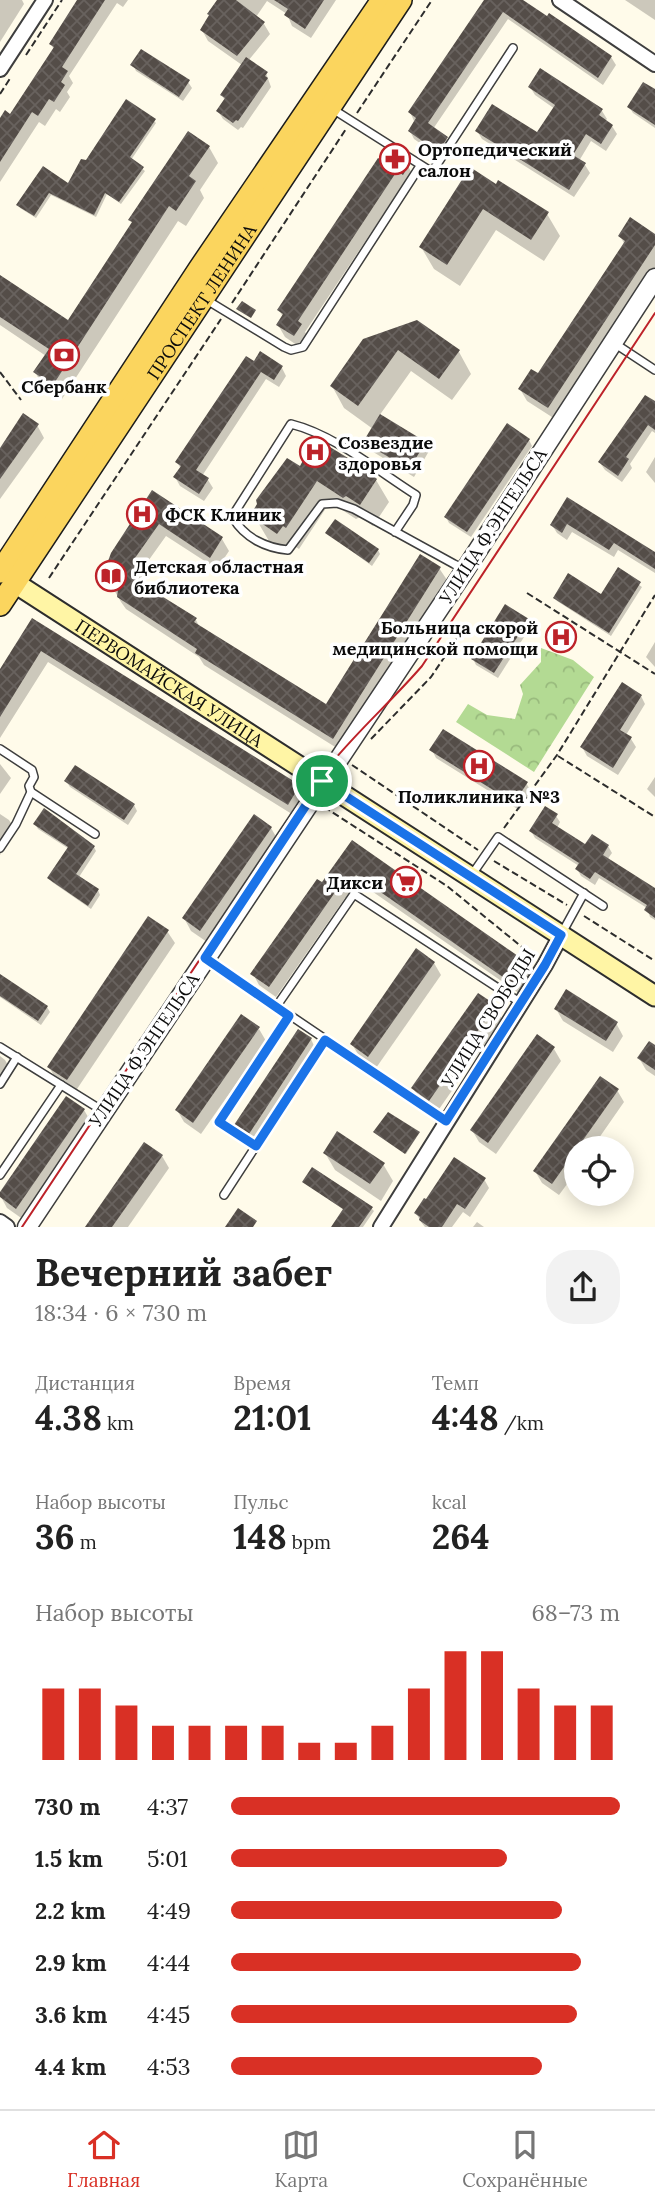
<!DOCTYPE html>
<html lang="ru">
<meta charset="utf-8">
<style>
:root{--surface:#fff;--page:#f2f2f2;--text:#222;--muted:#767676;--line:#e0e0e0;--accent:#d93025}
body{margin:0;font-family:Lora,serif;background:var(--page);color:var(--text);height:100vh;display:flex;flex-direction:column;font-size:26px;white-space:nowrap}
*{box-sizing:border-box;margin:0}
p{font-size:23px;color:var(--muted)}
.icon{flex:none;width:38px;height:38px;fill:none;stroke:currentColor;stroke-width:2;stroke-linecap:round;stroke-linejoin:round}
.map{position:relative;height:1227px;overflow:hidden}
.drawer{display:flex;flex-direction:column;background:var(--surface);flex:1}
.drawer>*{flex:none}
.fabs{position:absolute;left:564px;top:1136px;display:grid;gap:14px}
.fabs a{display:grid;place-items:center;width:70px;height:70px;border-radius:50%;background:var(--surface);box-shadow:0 4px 18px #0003;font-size:35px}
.pin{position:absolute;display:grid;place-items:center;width:60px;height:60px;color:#fff;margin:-30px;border:4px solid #fff;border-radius:50%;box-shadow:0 2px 7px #0007}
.round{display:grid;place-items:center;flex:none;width:74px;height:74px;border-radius:28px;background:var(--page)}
.summary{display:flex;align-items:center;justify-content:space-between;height:119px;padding:0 35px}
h1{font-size:38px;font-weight:800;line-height:52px}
.figures{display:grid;grid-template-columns:repeat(3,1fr);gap:10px;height:119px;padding:7px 35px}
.figures div{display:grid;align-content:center}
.figures b{font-size:35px;font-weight:800}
.figures small{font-size:19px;font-weight:400}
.figures p{font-size:19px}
.chart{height:196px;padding:14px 35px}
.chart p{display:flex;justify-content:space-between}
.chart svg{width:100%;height:126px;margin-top:7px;stroke:var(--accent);stroke-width:6}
ul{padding:0 35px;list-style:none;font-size:23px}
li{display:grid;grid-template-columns:112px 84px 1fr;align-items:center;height:52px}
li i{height:18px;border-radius:9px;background:var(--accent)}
.tabs{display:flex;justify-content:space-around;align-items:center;height:98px;border-top:2px solid var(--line);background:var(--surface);font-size:19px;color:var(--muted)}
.tabs a{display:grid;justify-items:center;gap:4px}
.tabs .on{color:var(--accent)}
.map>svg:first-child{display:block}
.forest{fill:url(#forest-crowns)}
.shadow{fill:#0003}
.building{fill:url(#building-cross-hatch)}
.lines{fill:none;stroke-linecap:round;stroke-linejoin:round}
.service-casing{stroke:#3e3e3e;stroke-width:10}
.minor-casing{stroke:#3e3e3e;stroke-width:18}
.tertiary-casing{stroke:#3e3e3e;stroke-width:21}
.secondary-casing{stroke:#2d2d2d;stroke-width:23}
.primary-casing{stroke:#1c1c1c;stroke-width:24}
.path{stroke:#2d2d2d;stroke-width:2;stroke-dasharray:7 3.5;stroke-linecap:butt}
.service{stroke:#fff;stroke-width:7}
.minor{stroke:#fff;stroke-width:14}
.tertiary{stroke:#fff;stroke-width:18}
.secondary{stroke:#fff5a5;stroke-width:19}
.primary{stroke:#fbd55e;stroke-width:21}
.tram{stroke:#bd2229;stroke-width:2}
.route-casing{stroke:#fff;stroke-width:14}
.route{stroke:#1a73e8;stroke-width:9}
.labels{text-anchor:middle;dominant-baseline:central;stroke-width:7;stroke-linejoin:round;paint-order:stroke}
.poi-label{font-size:18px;font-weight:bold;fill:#0b0b0b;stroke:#fff;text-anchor:start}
.street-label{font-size:18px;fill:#0b0b0b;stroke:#fff}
</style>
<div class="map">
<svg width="655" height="1227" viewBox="0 0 655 1227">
<defs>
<pattern id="forest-crowns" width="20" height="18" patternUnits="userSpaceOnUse" patternTransform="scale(1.75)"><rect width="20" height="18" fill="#b3da93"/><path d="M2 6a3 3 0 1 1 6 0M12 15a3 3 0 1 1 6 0" fill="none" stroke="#99ba7d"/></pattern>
<pattern id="building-cross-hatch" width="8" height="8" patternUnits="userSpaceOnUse" patternTransform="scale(1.75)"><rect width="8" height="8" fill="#544d48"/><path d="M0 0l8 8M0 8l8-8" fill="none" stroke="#68625e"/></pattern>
</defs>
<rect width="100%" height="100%" fill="#fffbea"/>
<!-- forest -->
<polygon class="forest" points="541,648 573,660 594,677 534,772 456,722 468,704 487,715 515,719 523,694 520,685 541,662"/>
<!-- shadow -->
<g class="shadow">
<polygon points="0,0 22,0 24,4 0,42"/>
<polygon points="79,0 128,0 123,7 117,3 69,76 73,83 67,92 70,97 60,112 56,109 45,126 39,122 0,182 0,121 11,116 54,50 51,44"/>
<polygon points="219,0 336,0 311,38 292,26 287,14 267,1 256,17 264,24 270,34 248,61 266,73 271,87 243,128 241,127 238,130 223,119 218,111 225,101 222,95 242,65 208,41 202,30"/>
<polygon points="496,0 519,0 611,57 616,65 603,85 508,19 433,129 446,138 451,146 443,159 414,139 410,131 414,121 410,112"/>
<polygon points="625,0 655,0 655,20"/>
<polygon points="133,65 188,82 192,88 183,101 136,71"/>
<polygon points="530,87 602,111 607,119 605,121 612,126 617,134 606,151 591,141 579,161 585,165 590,173 574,197 482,139 477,131 538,135 555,109 535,95"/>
<polygon points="655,91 655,128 633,113 629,107"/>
<polygon points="154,121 156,123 131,160 145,171 121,204 107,194 96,217 51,195 36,218 20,208 19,205 44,168 68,185 87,162"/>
<polygon points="209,147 218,163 200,190 204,198 186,226 178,221 62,399 44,388 35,372 46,356 0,325 0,279 68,323 133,224 131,220"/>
<polygon points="386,165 408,166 415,179 410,187 404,183 305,332 308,337 301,348 285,337 278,325 283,317 279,310"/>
<polygon points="497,186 547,214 560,236 544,261 496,230 460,286 434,269 421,247"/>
<polygon points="620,236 655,236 655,267 555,419 527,401 520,389 539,376 625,245"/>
<polygon points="364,341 459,352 471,374 452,400 411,371 379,416 425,443 429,451 414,477 370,450 365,442 373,429 344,408 332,386"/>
<polygon points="254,363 282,368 286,376 279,387 266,379 202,476 208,480 213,488 204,501 180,486 175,477 181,469 177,462"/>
<polygon points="655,403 655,433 652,431 630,464 632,468 622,482 605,470 600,463"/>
<polygon points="37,425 44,438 0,499 0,451"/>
<polygon points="529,440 532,446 471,537 449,523 446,517"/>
<polygon points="655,457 655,483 646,472"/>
<polygon points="300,468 376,480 389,502 373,526 360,517 356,519 330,502 299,549 296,547 290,555 269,541 256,519 259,513 256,509"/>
<polygon points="152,492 222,539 229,551 217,569 166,536 141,571 144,587 196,620 200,628 327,707 439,568 447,580 340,750 204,665 199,657 126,609 121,602 114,590"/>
<polygon points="568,499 655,554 655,573 618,550 614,557 572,532 567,540 557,533 552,525"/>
<polygon points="327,533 378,550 380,554 372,566"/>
<polygon points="618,570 642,587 611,636 557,601 555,598 601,597"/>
<polygon points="33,620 299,787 306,798 295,816 48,662 0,738 0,673"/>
<polygon points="528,620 531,626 498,678 476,665 473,659"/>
<polygon points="655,642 655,667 646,657"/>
<polygon points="641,696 645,704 626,735 631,739 636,747 618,775 587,756 582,747"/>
<polygon points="432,750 526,783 531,791 519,810 436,758"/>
<polygon points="0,764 11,778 0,794"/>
<polygon points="655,777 655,797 647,789"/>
<polygon points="66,781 134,805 137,811 128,825 70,787"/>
<polygon points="0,814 9,820 16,831 0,855"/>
<polygon points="556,816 560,822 557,828 586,846 608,846 612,853 607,860 655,890 655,920 650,917 647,908 599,878 595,885 581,876 577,869 579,866 535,838 531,831"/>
<polygon points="35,824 94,847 96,851 79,877 98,890 100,895 91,909 52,882 49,878 69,849 38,829"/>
<polygon points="271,828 278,840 207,942 191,931 184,918"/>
<polygon points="352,842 527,964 533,975 520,994 363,885 350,902 345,898 276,997 259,985 253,974 322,884"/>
<polygon points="167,931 175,943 75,1092 56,1079 49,1067"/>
<polygon points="434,963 441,975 376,1068 359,1056 352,1044"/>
<polygon points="0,976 47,1007 50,1012 41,1025 0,997"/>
<polygon points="478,995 495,1007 502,1019 437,1112 420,1100 413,1088"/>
<polygon points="556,1009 616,1023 623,1036 613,1052 563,1021"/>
<polygon points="259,1029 266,1041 201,1134 184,1122 177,1110"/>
<polygon points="311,1039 315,1048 254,1141 241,1133 236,1125"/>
<polygon points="655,1047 655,1076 646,1070 639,1058"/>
<polygon points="554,1049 561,1061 496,1154 479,1142 472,1130"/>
<polygon points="0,1056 5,1060 12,1072 0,1089"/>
<polygon points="617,1090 624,1102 592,1148 576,1148 576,1172 559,1195 542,1183 535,1171"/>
<polygon points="84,1110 91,1122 24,1220 7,1208 0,1195"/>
<polygon points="419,1133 406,1154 376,1134"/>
<polygon points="325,1153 383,1164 393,1181 381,1201 335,1170"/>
<polygon points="162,1156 169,1168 128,1227 87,1227"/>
<polygon points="484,1179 489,1188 470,1217 463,1212 452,1227 425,1227 421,1222 416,1213"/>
<polygon points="304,1182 371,1208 374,1211 363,1227 333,1227 344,1210"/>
<polygon points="477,1222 484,1227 473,1227"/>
</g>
<!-- building -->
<g class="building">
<polygon points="77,0 105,0 62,67 68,71 61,82 65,85 54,102 49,99 38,116 32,112 0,162 0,118 5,110 10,114 54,47 49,44"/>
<polygon points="217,0 236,0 265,22 237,56 200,30 209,15 207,14"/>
<polygon points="274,0 324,0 305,29 284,15 288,9"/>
<polygon points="484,0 523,0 547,16 549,13 612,56 598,78 503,12 428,123 448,137 438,152 408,131 416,118 408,112"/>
<polygon points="141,49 190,80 179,97 130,65"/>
<polygon points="246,57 268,72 265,76 268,78 238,121 236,120 233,123 216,111 225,98 220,95"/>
<polygon points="540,68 603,109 599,115 613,125 601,144 586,134 573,155 586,163 569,190 475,131 492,104 537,132 555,105 528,87"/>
<polygon points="643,82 655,89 655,125 627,107"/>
<polygon points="126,99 156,119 130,157 144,167 119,202 105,193 94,215 49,193 34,216 16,205 43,166 68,183 81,159 86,160"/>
<polygon points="188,131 210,146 189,176 196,181 176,211 169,206 53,385 33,372 49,349 0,317 0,275 68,320 132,222 128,220"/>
<polygon points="391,153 409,165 403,175 397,171 298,321 302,324 294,336 276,325 283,314 277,310 378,158 385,162"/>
<polygon points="470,167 496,184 498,180 549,212 531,240 483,209 447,265 419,247"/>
<polygon points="630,217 655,234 655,245 548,408 518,389 531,369 538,373 625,241 618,236"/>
<polygon points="242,301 256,310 251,318 236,309"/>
<polygon points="417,320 460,350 439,379 398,350 358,406 330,386 363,339"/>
<polygon points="260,351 283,366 274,380 261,372 196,470 209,478 199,494 173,477 181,466 175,462 246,356 254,361"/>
<polygon points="645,395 655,401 655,430 648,425 626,457 629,459 618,476 598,462"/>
<polygon points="23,413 39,424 0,479 0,448"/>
<polygon points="380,414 426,442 409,469 363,442"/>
<polygon points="507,423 530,439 467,532 444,517"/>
<polygon points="330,447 366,469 377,479 360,505 346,496 343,498 317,481 286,528 283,526 277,534 254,518 258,512 254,509 257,504 256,500 287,458 300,466 308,451"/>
<polygon points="152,490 223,537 210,558 159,524 135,558 139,582 197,618 194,622 326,704 420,554 441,567 333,739 195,653 197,649 117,597 118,589 112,590 108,561 111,553"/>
<polygon points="567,497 655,552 655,569 614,543 609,550 567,524 562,533 550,525"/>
<polygon points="335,519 379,549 369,563 325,533"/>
<polygon points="618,567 641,582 609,633 553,598 568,573 601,594"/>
<polygon points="505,604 529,619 494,673 471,659"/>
<polygon points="32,618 300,785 288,805 41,651 0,717 0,669"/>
<polygon points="622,682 642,695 620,730 632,737 613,768 580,747"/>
<polygon points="443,729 528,782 514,803 429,750"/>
<polygon points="75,765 135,804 124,820 64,781"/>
<polygon points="545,806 558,814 552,823 585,844 592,834 609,845 603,855 655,888 655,918 644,910 647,905 595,872 590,879 575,869 579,863 529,831"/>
<polygon points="44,808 95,846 76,874 99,889 88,906 47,878 68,847 33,824"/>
<polygon points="254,814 272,827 200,931 182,918"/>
<polygon points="352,840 528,963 513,984 356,875 344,893 338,888 269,987 250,974 317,879 322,882"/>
<polygon points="148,916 169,930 67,1080 47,1067"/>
<polygon points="416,948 435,962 368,1057 350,1044"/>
<polygon points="0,974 48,1006 38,1021 0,996"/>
<polygon points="566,989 618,1022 606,1041 554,1009"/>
<polygon points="478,993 496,1005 429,1101 411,1088"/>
<polygon points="241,1014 260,1027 193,1123 175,1110"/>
<polygon points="298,1029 312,1038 249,1134 234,1125"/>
<polygon points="537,1034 555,1047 488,1143 470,1130"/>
<polygon points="649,1041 655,1045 655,1070 637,1058"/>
<polygon points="600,1076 619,1089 552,1184 533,1171"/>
<polygon points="66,1096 85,1109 16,1209 0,1197 0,1192"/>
<polygon points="388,1112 420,1132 405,1154 373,1132"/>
<polygon points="337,1131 385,1163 370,1184 323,1153"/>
<polygon points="144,1142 163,1155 112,1227 85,1227"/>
<polygon points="454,1157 486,1178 465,1209 457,1204 442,1227 429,1227 419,1220 420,1217 414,1213 424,1198 426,1199"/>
<polygon points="312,1167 373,1207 359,1227 331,1227 343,1209 302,1182"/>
<polygon points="238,1208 257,1221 253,1227 225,1227"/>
</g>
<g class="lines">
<!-- service casing -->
<g class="service-casing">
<g id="service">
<polyline points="331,108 432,172 513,48"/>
<polyline points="205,299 284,347 291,350 303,347 420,166"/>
<polyline points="614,343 655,370"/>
<path d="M 395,532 L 413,505 L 416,495 C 378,471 335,435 291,424 L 235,512 L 233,518 C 245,538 266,548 288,550 L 322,504 L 337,503 L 354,509 L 454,564 L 464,569"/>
<polyline points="0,749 32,770 34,777 29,786 31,792 95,834"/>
<polyline points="0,848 16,824 31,792"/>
<polyline points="471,876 498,837 603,906"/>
<polyline points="562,933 584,893"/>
<polyline points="207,959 446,1121"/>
<polyline points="276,1007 354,894 521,1003"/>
<polyline points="0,1047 103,1111"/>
<polyline points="0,1084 17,1057"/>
<polyline points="256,1146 219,1122 289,1016"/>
<polyline points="0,1175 61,1085"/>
<polyline points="224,1195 325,1040"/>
</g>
</g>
<!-- minor casing -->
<g class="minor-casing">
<g id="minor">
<polyline points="560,0 655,64"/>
<polyline points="0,69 45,0"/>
<polyline points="0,1222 7,1227"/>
<polyline points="381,1227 545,965 561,935"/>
</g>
</g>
<!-- tertiary casing -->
<g class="tertiary-casing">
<polyline id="tertiary" points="27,1227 465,570 655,278"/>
</g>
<!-- secondary casing -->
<g class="secondary-casing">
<g id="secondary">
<path id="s1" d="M 15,583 L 655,996"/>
</g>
</g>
<!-- primary casing -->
<g class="primary-casing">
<g id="primary">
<polyline points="0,572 199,269 382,0"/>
<path id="s2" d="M 0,605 L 401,0"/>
</g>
</g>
<!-- path -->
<g class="path">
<polyline points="26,55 62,0"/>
<polyline points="0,94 11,77"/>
<polyline points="357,113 432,0"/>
<polyline points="232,303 346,129"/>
<polyline points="0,372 21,400"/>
<polyline points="49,578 221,319"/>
<polyline points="527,593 655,674"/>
<polyline points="371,739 431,677 464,628"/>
<polyline points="558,756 655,817"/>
<polyline points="352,765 478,850"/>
<polyline points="324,807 447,886 533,956"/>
<polyline points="504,828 557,755 655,595"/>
<polyline points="494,861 567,905"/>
<polyline points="584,916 655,961"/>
</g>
<!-- service -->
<use href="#service" class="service"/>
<!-- minor -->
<use href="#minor" class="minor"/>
<!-- tertiary -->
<use href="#tertiary" class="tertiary"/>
<!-- secondary -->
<use href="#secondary" class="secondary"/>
<!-- primary -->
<use href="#primary" class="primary"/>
<!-- tram -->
<path class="tram" d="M 22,1227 L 325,771 C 355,733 391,702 422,666 L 655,313"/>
</g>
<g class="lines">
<!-- route casing -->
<g class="route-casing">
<polygon id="route" points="322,781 561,935 545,965 446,1121 325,1040 256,1146 219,1122 289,1016 205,958"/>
</g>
<!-- route -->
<use href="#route" class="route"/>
</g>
<!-- icons -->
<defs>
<g id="pharmacy-ring" transform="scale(1.575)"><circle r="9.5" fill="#fff" stroke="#bd2229" stroke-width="1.5"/><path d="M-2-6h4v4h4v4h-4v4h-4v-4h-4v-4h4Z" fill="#bd2229"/></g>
<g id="bank-ring" transform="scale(1.575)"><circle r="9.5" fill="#fff" stroke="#bd2229" stroke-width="1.5"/><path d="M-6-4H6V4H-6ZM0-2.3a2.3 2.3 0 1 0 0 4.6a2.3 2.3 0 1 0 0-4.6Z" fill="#bd2229"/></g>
<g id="hospital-ring" transform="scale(1.575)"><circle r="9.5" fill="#fff" stroke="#bd2229" stroke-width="1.5"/><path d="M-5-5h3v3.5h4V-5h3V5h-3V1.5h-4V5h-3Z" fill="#bd2229"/></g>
<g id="library-ring" transform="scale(1.575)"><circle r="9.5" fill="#fff" stroke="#bd2229" stroke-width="1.5"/><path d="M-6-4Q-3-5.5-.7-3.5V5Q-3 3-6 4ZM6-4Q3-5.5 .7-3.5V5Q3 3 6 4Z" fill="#bd2229"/></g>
<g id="supermarket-ring" transform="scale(1.575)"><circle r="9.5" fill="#fff" stroke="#bd2229" stroke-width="1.5"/><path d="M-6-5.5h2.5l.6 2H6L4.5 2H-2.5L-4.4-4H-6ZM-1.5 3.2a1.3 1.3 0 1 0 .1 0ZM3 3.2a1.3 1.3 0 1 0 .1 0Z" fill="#bd2229"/></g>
</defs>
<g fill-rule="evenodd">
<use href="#pharmacy-ring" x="395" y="159"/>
<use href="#bank-ring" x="64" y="355"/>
<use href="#hospital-ring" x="315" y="452"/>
<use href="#hospital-ring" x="142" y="514"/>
<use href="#library-ring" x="111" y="576"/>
<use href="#hospital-ring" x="561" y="637"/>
<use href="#hospital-ring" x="479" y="766"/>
<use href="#supermarket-ring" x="406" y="882"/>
</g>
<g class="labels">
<!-- poi labels -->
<g class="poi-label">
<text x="418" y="149">Ортопедический<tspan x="418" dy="21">салон</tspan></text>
<text x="64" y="386" text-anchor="middle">Сбербанк</text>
<text x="338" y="442">Созвездие<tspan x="338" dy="21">здоровья</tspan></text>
<text x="165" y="514">ФСК Клиник</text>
<text x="134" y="566">Детская областная<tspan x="134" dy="21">библиотека</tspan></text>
<text x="538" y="627" text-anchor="end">Больница скорой<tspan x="538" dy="21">медицинской помощи</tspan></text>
<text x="479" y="796" text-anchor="middle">Поликлиника №3</text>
<text x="383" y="882" text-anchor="end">Дикси</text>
</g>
<!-- street labels -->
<g class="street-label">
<text stroke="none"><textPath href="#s2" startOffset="364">ПРОСПЕКТ ЛЕНИНА</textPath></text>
<text transform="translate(493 526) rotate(-57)">УЛИЦА Ф.ЭНГЕЛЬСА</text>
<text stroke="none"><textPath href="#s1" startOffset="184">ПЕРВОМАЙСКАЯ УЛИЦА</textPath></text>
<text transform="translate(488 1018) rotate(-58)">УЛИЦА СВОБОДЫ</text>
<text transform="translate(144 1050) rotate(-56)">УЛИЦА Ф.ЭНГЕЛЬСА</text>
</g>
</g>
</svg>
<div class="fabs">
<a><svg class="icon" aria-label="locate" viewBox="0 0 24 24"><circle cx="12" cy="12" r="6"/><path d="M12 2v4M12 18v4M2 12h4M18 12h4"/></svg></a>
</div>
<div class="pin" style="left:322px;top:781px;background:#1e9e55"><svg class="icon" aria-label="arrive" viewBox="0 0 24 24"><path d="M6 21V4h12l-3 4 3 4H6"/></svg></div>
</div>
<section class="drawer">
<div class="summary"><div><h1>Вечерний забег</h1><p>18:34 · 6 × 730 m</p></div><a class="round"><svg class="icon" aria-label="share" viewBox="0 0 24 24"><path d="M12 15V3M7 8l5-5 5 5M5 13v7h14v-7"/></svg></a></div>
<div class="figures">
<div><p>Дистанция</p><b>4.38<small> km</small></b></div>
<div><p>Время</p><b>21:01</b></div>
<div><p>Темп</p><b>4:48<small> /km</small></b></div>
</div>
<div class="figures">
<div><p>Набор высоты</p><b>36<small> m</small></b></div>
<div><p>Пульс</p><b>148<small> bpm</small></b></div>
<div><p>kcal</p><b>264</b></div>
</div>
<div class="chart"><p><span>Набор высоты</span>68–73 m</p>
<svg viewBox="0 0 160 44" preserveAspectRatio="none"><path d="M5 44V19M15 44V19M25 44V25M35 44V32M45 44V32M55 44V32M65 44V32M75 44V38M85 44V38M95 44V32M105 44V19M115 44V6M125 44V6M135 44V19M145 44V25M155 44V25"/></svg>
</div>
<ul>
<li><b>730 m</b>4:37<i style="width:100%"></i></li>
<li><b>1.5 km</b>5:01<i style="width:71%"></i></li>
<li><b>2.2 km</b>4:49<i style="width:85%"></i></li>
<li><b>2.9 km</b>4:44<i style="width:90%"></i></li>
<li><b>3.6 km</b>4:45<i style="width:89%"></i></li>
<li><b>4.4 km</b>4:53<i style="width:80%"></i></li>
</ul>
</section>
<nav class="tabs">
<a class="on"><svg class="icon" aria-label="home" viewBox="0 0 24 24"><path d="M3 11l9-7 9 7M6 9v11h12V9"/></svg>Главная</a>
<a><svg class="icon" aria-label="map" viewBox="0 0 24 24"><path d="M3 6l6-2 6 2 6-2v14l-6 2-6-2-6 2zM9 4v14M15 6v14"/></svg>Карта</a>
<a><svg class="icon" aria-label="saved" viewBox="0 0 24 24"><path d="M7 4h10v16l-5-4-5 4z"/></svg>Сохранённые</a>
</nav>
